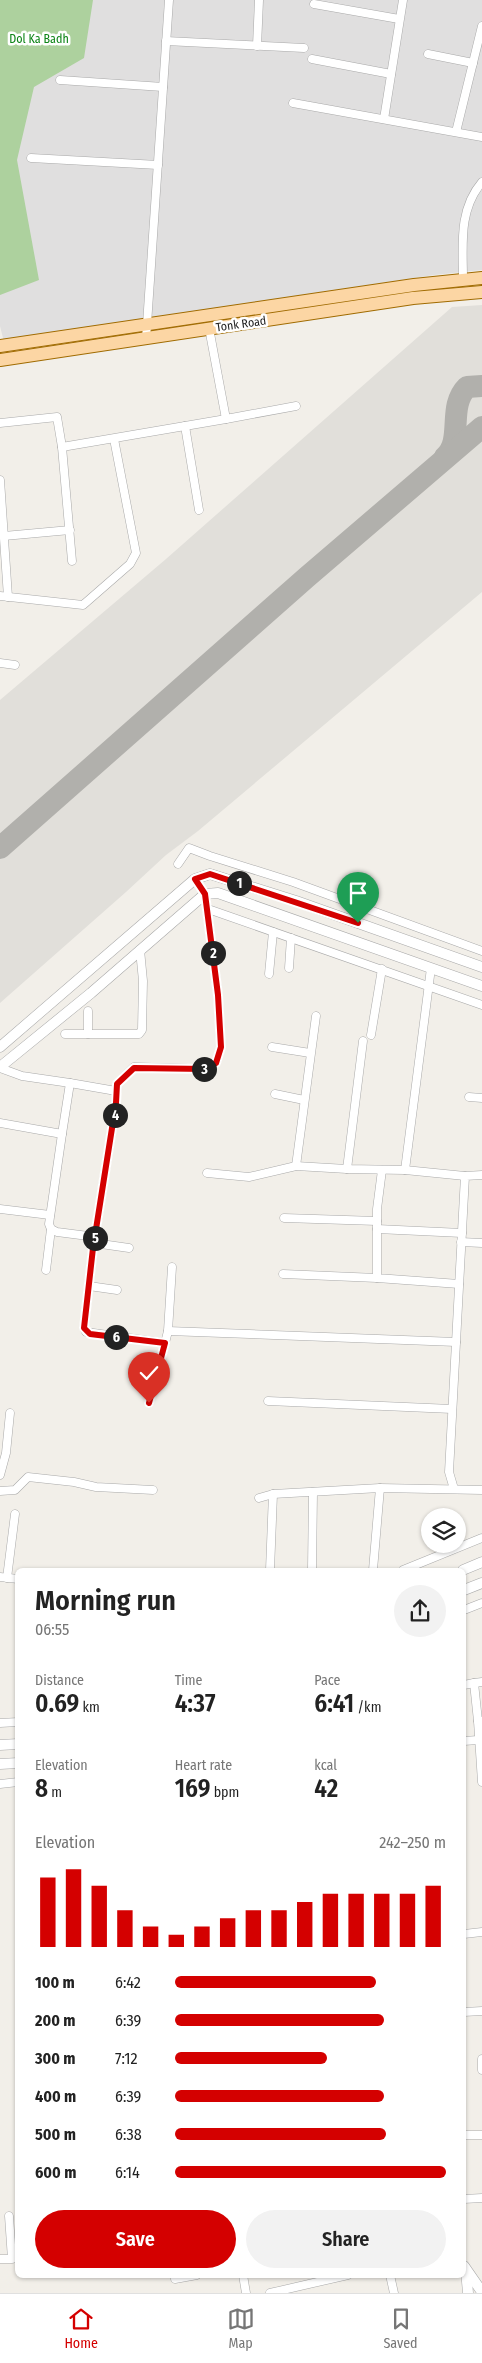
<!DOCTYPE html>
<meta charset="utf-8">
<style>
:root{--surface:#fff;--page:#f2f2f2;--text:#222;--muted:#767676;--line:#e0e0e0;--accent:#d40000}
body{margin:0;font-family:"Fira Sans Condensed",sans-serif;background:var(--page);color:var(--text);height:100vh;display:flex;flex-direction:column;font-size:19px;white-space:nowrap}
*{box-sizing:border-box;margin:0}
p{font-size:16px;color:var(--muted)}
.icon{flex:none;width:28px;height:28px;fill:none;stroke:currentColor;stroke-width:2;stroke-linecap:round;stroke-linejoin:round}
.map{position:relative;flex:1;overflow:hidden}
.details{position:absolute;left:15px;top:1568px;width:451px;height:710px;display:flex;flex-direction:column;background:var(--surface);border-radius:8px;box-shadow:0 1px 4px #0004}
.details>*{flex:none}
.buttons{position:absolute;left:421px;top:1508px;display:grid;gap:10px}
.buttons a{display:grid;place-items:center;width:45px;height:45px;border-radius:50%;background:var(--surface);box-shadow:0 1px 4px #0004;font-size:25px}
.pin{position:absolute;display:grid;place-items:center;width:42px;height:42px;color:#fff;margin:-51px -21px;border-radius:50% 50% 50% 0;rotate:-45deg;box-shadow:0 0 5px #0007}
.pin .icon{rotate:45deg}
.km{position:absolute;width:25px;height:25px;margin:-12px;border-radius:50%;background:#222;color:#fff;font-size:14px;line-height:25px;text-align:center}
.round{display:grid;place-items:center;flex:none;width:52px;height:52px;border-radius:26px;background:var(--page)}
.summary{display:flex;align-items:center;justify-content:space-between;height:85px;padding:0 20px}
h1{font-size:28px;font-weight:600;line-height:38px}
.metrics{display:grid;grid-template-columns:repeat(3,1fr);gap:8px;height:85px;padding:5px 20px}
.metrics div{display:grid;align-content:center}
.metrics b{font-size:25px;font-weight:600}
.metrics small{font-size:14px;font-weight:400}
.metrics p{font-size:14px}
.chart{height:140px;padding:10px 20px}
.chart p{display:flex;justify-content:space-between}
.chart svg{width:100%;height:90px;margin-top:5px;stroke:var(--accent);stroke-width:6}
.primary-button{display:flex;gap:10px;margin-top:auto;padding:10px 20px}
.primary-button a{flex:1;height:58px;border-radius:30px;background:var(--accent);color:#fff;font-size:20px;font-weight:600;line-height:58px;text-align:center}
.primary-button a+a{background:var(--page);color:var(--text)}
ul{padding:0 20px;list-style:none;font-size:16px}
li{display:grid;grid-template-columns:80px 60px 1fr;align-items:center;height:38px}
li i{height:12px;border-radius:6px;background:var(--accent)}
.menu{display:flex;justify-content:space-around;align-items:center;height:70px;border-top:1px solid var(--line);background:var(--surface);font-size:14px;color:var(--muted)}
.menu a{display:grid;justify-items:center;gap:2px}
.menu .active{color:var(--accent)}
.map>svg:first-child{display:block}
.residential{fill:#e0dfdf}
.airport{fill:#e1dfda}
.forest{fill:#add19e}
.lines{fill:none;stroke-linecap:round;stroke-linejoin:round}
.taxiway{stroke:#b1b0ac;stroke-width:22}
.minor-casing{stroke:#a9a9a9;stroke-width:9}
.tertiary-casing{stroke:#a9a9a9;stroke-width:11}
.primary-casing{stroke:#a06b00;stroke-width:14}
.minor{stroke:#fff;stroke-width:8}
.tertiary{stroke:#fff;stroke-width:10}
.primary{stroke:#fcd6a4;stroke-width:12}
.route-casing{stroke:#fff;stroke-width:10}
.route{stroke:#d40000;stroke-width:6}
.labels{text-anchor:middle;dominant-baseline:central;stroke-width:5;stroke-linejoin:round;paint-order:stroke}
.park-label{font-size:12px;fill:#0c8416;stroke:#fff}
.street-label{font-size:12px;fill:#222;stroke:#fff}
</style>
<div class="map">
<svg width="482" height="2293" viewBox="0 0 482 2293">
<rect width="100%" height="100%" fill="#f2efe9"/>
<!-- residential -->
<polygon class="residential" points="0,0 482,0 482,270 434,275 136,320 4,342 0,326"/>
<!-- airport -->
<polygon class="airport" points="482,305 482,592 198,831 166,855 126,892 0,1003 0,700 166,559 452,307"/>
<!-- forest -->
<polygon class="forest" points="0,0 93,0 84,58 34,87 17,160 39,280 0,295"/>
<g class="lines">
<!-- taxiway -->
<g class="taxiway">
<path d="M 445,457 C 464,440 447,407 467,387 L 482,386"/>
<polyline points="0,848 307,577 482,427"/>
</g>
<!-- minor casing -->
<g class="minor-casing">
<g id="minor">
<polyline points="314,4 399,19"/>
<polyline points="166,41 304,48"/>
<polyline points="257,46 259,0"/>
<polyline points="428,54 473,63"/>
<polyline points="312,59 391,74"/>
<polyline points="60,80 163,87"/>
<polyline points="293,103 482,137"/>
<polyline points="384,119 403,0"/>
<polyline points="456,132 482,26"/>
<polyline points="31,158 158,165"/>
<path d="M 463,280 C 463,246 458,210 482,182"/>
<polyline points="209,328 226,419 296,406"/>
<polyline points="146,339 169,0"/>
<polyline points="0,423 57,417 62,447"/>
<polyline points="185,426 199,510"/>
<polyline points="0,480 8,597"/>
<polyline points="4,536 70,530"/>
<polyline points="72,561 62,447 226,419"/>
<polyline points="0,596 83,605 130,564 136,553 114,439"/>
<polyline points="0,663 15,665"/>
<polyline points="178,864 189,848 210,856 293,882 482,951"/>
<polyline points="208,909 482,1005"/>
<polyline points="289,968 291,938"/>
<polyline points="431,968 405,1170 465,1176"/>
<polyline points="269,974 273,932"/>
<polyline points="88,1011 88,1034"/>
<polyline points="65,1034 139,1034 142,1030 143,981 140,950"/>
<polyline points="371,1035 382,969"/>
<polyline points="363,1041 347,1169 405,1170"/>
<polyline points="272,1047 310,1053"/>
<polyline points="0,1068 22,1076 70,1083 62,1134 0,1123"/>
<polyline points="70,1083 116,1091"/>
<polyline points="275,1094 304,1100"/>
<polyline points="469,1097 482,1098"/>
<polyline points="62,1134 49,1224 51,1229 57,1232 96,1237"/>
<polyline points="296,1166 316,1016"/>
<polyline points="382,1170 377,1209 377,1278 459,1284"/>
<polyline points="207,1173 249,1177 296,1166 347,1169"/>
<polyline points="0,1209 50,1215"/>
<polyline points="284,1218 377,1221"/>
<polyline points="377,1229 462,1233"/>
<polyline points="461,1242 482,1243"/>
<polyline points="94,1243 129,1248"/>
<polyline points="172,1267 168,1331 165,1343 86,1332 84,1328 93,1248 116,1103 117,1084 134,1067 206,1069 216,1063 221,1047 218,995 205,894"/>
<polyline points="46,1270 51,1229"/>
<polyline points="283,1274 377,1278"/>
<polyline points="89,1286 117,1290"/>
<polyline points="168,1331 456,1342"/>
<polyline points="268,1401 452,1409"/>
<polyline points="149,1403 165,1343"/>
<polyline points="0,1475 6,1453 10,1413"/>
<polyline points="454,1489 449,1472 465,1176 482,1175"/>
<polyline points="0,1491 15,1490 28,1477 74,1482 96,1487 153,1490"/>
<polyline points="259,1498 273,1494 380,1488 482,1490"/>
<polyline points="270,1570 273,1494"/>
<polyline points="312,1570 313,1492"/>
<polyline points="373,1570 380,1488"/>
<polyline points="403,1570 482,1538"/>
<polyline points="0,1577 18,1579"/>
<polyline points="7,1578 15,1514"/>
<polyline points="464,1610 482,1603"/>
<polyline points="464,1685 474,1683"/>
<polyline points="478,1721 474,1683 482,1682"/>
<polyline points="482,1721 478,1721 482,1782"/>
<polyline points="0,1723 18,1722"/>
<polyline points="464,1741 478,1740"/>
<polyline points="0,1784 18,1782"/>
<polyline points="464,1934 482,1932"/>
<polyline points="464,2012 482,2011"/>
<polyline points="482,2059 482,2070"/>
<polyline points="464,2135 482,2135"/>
<polyline points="464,2199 482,2198"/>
<polyline points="0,2259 12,2259 9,2216"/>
<polyline points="243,2275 246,2293"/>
<polyline points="390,2275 394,2293"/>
<polyline points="175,2279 197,2275"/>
<polyline points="270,2293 348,2275"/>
</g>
</g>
<!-- tertiary casing -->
<g class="tertiary-casing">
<g id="tertiary">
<polyline points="0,1047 195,879 210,874 296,901 482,967"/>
<polyline points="0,1067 91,993 205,894 218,893 482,986"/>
<polyline points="463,1570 482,1562"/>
<polyline points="464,1590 482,1583"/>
<polyline points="0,1745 18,1744"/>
<polyline points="0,1764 18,1763"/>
<polyline points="464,2266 482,2292"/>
<polyline points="466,2270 468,2293"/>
</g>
</g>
<!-- primary casing -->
<g class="primary-casing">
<g id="primary">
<polyline points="0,346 414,285 482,278"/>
<polyline points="0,360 413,298 482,292"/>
</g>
</g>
<!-- minor -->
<use href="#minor" class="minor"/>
<!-- tertiary -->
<use href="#tertiary" class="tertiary"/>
<!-- primary -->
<use href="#primary" class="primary"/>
</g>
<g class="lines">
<!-- route casing -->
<g class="route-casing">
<polyline id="route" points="149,1403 165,1343 90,1334 84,1328 93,1248 116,1103 117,1084 134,1068 206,1069 216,1063 221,1047 218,995 205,894 195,879 210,874 358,923"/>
</g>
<!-- route -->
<use href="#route" class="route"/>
</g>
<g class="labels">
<!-- park labels -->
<g class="park-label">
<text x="39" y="39">Dol Ka Badh</text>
</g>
<!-- street labels -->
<g class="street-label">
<text transform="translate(241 324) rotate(-8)">Tonk Road</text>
</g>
</g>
</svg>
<div class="buttons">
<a><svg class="icon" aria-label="layers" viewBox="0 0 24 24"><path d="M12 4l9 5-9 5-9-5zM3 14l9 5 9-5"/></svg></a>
</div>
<div class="pin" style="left:358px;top:923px;background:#1e9e55"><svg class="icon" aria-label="arrive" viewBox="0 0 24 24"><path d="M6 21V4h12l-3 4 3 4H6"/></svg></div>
<div class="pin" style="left:149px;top:1403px;background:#d93025"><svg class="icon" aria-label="check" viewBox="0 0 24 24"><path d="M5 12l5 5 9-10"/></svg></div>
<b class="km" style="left:239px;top:883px">1</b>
<b class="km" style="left:213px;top:953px">2</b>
<b class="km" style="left:204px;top:1069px">3</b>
<b class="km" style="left:115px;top:1115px">4</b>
<b class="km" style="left:95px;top:1238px">5</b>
<b class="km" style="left:116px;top:1337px">6</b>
<section class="details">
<div class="summary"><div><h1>Morning run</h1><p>06:55</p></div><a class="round"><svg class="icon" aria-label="share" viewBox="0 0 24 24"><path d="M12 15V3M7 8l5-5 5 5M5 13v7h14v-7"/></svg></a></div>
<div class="metrics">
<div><p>Distance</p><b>0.69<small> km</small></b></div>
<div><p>Time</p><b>4:37</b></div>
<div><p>Pace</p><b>6:41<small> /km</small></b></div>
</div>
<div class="metrics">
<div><p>Elevation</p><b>8<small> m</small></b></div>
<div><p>Heart rate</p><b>169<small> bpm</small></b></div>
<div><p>kcal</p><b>42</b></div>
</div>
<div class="chart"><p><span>Elevation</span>242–250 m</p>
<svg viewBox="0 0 160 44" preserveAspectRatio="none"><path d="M5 44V10M15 44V6M25 44V14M35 44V26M45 44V34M55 44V38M65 44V34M75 44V30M85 44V26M95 44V26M105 44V22M115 44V18M125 44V18M135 44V18M145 44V18M155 44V14"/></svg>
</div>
<ul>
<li><b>100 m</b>6:42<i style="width:74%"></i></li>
<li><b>200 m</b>6:39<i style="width:77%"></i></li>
<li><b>300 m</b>7:12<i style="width:56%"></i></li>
<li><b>400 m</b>6:39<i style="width:77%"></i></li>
<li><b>500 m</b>6:38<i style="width:78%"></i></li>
<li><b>600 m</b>6:14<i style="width:100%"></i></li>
</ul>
<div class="primary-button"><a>Save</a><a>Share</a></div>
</section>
</div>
<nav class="menu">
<a class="active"><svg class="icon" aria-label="home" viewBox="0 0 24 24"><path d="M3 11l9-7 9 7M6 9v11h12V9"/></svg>Home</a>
<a><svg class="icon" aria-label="map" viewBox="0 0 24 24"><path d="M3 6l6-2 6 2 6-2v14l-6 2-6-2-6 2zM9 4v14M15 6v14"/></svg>Map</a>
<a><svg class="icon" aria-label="saved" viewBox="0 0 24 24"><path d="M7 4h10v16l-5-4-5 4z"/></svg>Saved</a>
</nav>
